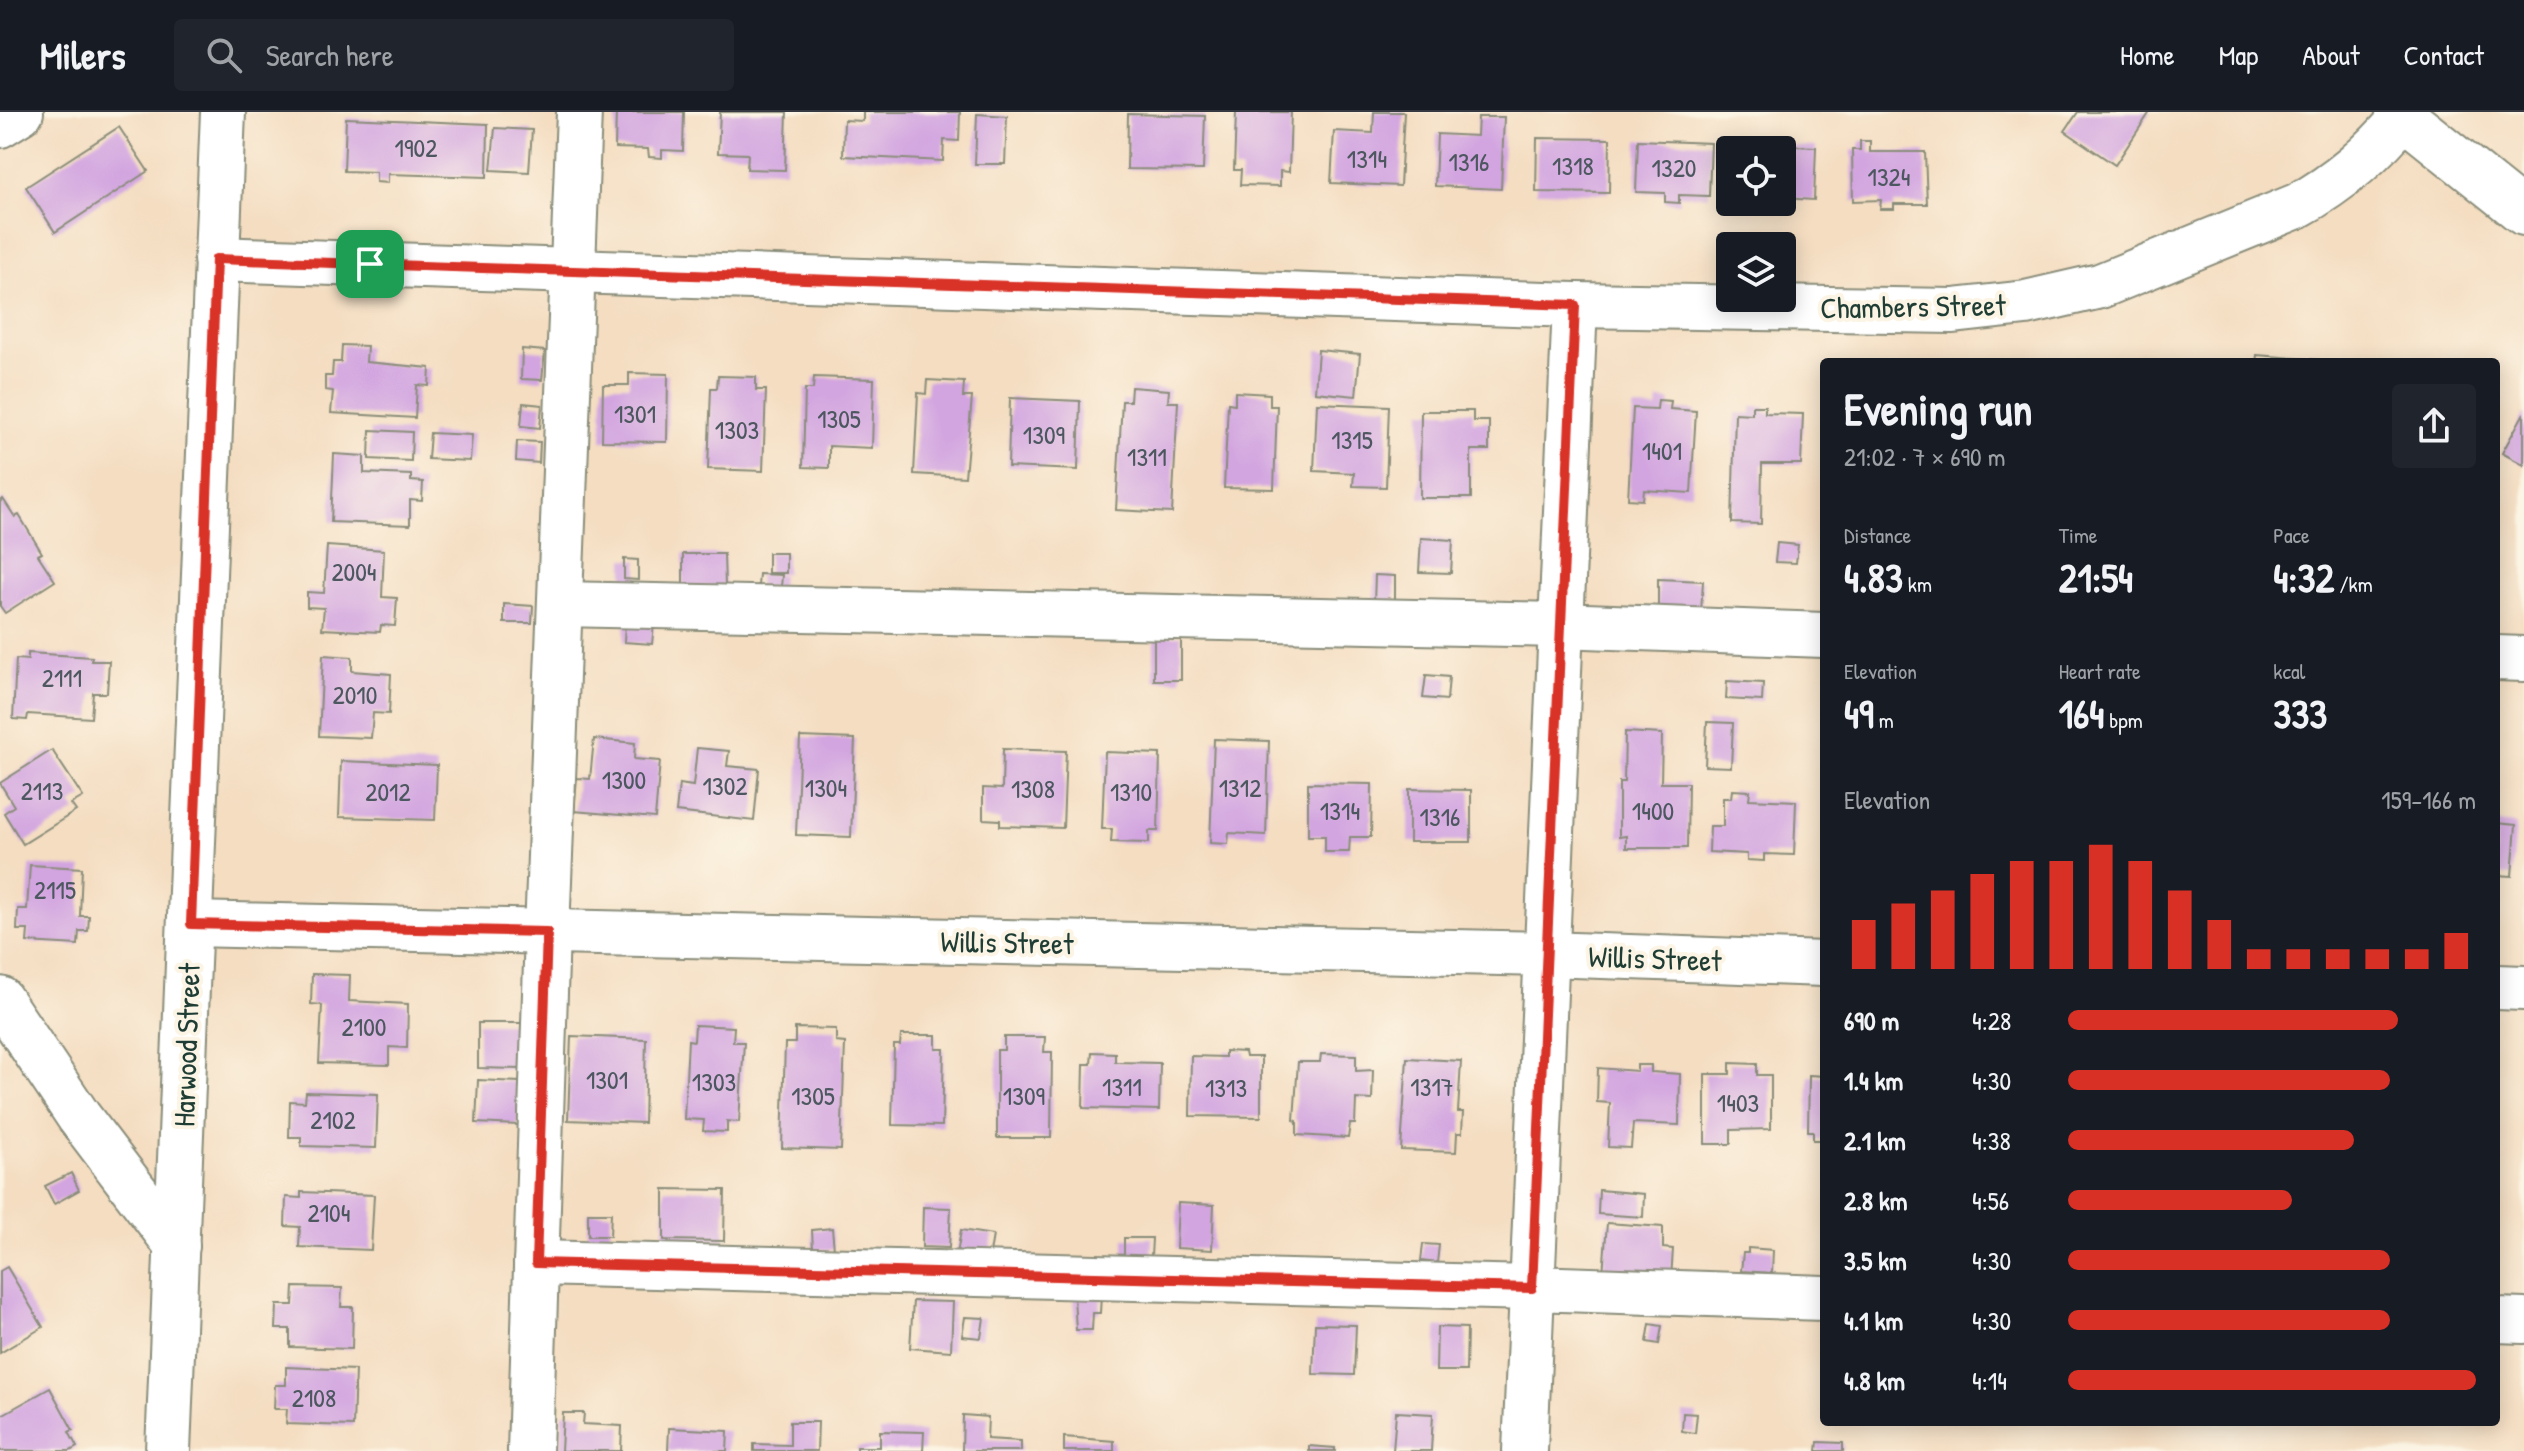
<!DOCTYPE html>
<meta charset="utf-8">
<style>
:root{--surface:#171b24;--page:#20242c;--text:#f1f3f6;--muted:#9ea1a6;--line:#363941;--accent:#d93025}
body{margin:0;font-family:"Patrick Hand",sans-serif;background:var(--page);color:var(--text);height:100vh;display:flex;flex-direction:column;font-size:30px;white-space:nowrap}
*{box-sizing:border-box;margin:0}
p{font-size:26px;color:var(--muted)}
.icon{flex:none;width:44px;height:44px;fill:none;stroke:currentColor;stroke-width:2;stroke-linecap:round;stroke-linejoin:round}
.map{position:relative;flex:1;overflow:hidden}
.side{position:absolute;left:1820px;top:246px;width:680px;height:1068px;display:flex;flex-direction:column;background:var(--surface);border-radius:8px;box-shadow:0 4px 20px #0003}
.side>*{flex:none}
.fabs{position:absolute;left:1716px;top:24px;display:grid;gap:16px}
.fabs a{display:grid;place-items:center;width:80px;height:80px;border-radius:8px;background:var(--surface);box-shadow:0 4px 20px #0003;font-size:40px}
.pin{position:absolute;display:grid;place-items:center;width:68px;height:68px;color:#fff;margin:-34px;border-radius:16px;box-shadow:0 4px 12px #0006}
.round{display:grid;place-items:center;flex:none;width:84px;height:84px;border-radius:8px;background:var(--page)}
.overview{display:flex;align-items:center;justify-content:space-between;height:136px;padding:0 24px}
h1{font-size:44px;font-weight:700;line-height:60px}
.figures{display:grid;grid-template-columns:repeat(3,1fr);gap:12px;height:136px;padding:8px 24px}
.figures div{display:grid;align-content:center}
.figures b{font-size:40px;font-weight:700}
.figures small{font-size:22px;font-weight:400}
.figures p{font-size:22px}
.chart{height:224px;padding:16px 24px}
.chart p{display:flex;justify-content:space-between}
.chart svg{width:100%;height:144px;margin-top:8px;stroke:var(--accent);stroke-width:6}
ul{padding:0 24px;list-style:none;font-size:26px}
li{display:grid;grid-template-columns:128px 96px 1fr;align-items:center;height:60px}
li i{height:20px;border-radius:10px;background:var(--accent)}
header{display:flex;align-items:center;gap:48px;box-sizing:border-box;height:112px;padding:0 40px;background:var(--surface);border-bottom:2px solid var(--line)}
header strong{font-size:38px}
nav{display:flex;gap:44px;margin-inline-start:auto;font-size:28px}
.search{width:560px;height:72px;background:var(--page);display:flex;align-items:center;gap:20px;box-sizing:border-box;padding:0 28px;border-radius:8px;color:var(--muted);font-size:30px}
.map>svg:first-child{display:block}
.building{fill:#d2a4e0}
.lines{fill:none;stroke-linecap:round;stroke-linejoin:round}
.minor-casing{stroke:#8a8d7a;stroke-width:48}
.minor{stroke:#fff;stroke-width:44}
.route-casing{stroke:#fff;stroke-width:16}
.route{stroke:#d93025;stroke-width:10}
.labels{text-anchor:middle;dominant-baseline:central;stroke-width:8;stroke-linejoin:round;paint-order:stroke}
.number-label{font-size:26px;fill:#4c575f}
.street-label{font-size:30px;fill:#1f3d34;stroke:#fcf5e5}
</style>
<header>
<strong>Milers</strong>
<div class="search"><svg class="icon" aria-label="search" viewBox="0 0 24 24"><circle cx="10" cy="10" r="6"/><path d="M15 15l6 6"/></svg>Search here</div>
<nav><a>Home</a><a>Map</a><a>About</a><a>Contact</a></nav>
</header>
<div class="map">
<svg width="2524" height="1339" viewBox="0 0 2524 1339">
<rect width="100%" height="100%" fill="#fcf5e5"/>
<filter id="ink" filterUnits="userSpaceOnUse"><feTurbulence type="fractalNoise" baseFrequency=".0125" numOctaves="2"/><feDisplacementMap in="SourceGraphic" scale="16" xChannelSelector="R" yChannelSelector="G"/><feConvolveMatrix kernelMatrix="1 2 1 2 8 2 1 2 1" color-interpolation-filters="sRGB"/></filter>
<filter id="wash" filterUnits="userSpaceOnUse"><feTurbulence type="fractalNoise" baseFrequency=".006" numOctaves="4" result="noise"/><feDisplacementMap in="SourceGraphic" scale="32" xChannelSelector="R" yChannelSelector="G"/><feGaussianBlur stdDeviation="1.8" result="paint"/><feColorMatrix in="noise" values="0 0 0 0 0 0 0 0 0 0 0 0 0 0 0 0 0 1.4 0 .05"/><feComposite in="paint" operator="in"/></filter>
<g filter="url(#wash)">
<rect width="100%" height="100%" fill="#f4ddc1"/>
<g id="blocks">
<!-- building -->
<g class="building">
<polygon points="616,0 684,0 683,39 662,38 662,46 649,45 648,37 615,36"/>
<polygon points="720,0 787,0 785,58 747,57 748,42 718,41"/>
<polygon points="863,0 960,0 959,29 944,28 943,49 843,44 844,8 863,9"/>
<polygon points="1236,0 1291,0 1289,60 1280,59 1280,74 1240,73 1241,58 1234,58"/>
<polygon points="1374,0 1404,0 1400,74 1331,71 1334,19 1373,21"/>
<polygon points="2078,0 2150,0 2115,53 2065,19"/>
<polygon points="977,2 1007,4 1005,52 975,52"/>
<polygon points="1128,2 1205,4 1203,58 1127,57"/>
<polygon points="1478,5 1504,5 1501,77 1435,74 1437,22 1477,24"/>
<polygon points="346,6 488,12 487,65 388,62 388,71 376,70 376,60 344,59"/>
<polygon points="119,15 148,59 55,120 26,75"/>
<polygon points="495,16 532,18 529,60 491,58"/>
<polygon points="1537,26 1610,27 1609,81 1536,80"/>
<polygon points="1638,28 1711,31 1709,84 1679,83 1679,91 1665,90 1665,81 1636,80"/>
<polygon points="1860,29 1870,29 1870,40 1925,40 1927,92 1894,92 1894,97 1880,97 1881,88 1853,89 1852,38 1860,38"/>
<polygon points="1742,32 1816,35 1814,88 1782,86 1782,38 1741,38"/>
<polygon points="342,233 367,234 366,250 430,256 429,274 417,273 415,306 331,301 333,279 325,278 325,264 332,264 333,250 341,250"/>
<polygon points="522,237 545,239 542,268 521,267"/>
<polygon points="1318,238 1360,242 1356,284 1315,280"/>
<polygon points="2257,243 2320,248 2320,250 2256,250"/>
<polygon points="629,261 668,262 667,330 602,329 603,273 629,273"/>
<polygon points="718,264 756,265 756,278 766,278 763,359 708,357 711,276 717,276"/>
<polygon points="814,265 874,267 872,336 829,334 829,356 803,355 805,277 813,277"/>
<polygon points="927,268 964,270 963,285 972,285 965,365 914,362 918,281 926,282"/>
<polygon points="1131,275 1169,278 1168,290 1178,290 1172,401 1116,398 1122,289 1130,289"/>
<polygon points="1235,280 1270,282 1270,294 1277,294 1274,377 1224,376 1228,291 1235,292"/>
<polygon points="1010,286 1080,289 1078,358 1008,355"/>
<polygon points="1658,288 1671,289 1670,297 1696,299 1691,381 1644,378 1643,388 1628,387 1633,296 1657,297"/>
<polygon points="523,291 542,293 540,316 521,314"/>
<polygon points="1317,291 1389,294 1386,375 1353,374 1354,361 1314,359"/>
<polygon points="1752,294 1765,294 1765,301 1803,302 1801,352 1762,352 1761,412 1732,411 1735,301 1752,302"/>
<polygon points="1421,299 1473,299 1473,309 1489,309 1489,338 1471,338 1471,386 1420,386"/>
<polygon points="2524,301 2524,353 2502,341"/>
<polygon points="370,318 412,320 411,349 369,347"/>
<polygon points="430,321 472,323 470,349 428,347"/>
<polygon points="517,329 540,330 539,351 516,349"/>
<polygon points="334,342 364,344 364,361 411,363 411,369 423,370 422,389 410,388 410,413 331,410"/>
<polygon points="3,387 15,405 19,403 42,441 38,443 55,469 5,501 0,494 0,390"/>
<polygon points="1421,426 1453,428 1451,461 1419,460"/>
<polygon points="1777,431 1798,433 1796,451 1775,450"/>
<polygon points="327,434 384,438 382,485 397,486 395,514 381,513 380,520 322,517 324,496 307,495 307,480 324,481"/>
<rect x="768" y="441" width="18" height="20"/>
<polygon points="683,442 724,442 725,474 683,475"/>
<polygon points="624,447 638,448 638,468 624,467"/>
<polygon points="759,462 782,463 781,476 758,474"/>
<polygon points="1375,463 1395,464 1395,491 1374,491"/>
<polygon points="1658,467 1703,469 1701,500 1658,499"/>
<polygon points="504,492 533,494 532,511 504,511"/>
<polygon points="625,510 654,512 652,532 624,530"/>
<rect x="1154" y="524" width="27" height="44"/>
<polygon points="28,541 92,545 91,549 109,549 107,581 93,581 91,606 28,602 27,608 13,607 16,547 28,548"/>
<polygon points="323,543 352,545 352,559 391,562 389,602 373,601 371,626 319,624"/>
<polygon points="1426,563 1449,565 1447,588 1423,586"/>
<polygon points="1727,569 1763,571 1762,589 1726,587"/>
<polygon points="1707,610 1733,611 1731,655 1705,654"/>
<polygon points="1625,620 1662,622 1661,671 1688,671 1687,736 1626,736 1626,724 1619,725 1619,670 1624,670"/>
<polygon points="800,625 855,627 851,725 796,723"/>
<polygon points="594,627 635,631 634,647 660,649 655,706 574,699 577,666 590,667"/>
<polygon points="1214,627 1269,629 1266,723 1229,721 1228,732 1210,731"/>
<polygon points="697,636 729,639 727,654 759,657 754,709 676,700 679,672 693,674"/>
<polygon points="1003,637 1066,639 1063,716 1000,714 1000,708 983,707 983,676 1002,677"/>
<polygon points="52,638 83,685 71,692 76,699 23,732 4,701 14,694 0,671"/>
<polygon points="1105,640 1160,642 1158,719 1149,719 1149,731 1111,730 1112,717 1102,717"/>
<polygon points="341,649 437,653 435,708 339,705"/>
<polygon points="1308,671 1372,672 1371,725 1350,725 1349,740 1325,740 1325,724 1308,724"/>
<polygon points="1409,677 1471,678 1471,730 1409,730"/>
<polygon points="1732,678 1750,679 1749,687 1796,689 1794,743 1764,742 1764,749 1747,748 1747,742 1709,740 1710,714 1723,714 1723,686 1731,686"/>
<polygon points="2496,711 2516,713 2512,764 2496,763"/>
<polygon points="30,753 82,756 80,804 89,804 88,819 79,819 78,833 27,830 28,818 17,818 18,797 27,797"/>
<polygon points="312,862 350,863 349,889 408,892 407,936 389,935 389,953 319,951 322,893 311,892"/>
<polygon points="478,911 521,911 522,957 478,956"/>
<polygon points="695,913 734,915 733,930 744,930 739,1010 727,1009 727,1020 703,1019 704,1008 684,1007 688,928 694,929"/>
<polygon points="795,916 836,917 836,930 845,931 841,1038 782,1036 785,931 795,931"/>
<polygon points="901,923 936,923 936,937 944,937 942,1014 892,1013 894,933 900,933"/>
<polygon points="571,924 646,927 644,1011 568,1008"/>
<polygon points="1004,925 1045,925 1044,940 1052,940 1051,1026 997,1026 997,938 1004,938"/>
<polygon points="1225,939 1245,940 1246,945 1261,945 1261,1005 1190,1004 1191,944 1225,945"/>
<polygon points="1092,940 1115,941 1115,950 1160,951 1159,998 1083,996 1084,952 1091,952"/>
<polygon points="1321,942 1356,943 1356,959 1373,958 1372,988 1356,987 1355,1012 1350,1012 1348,1026 1297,1023 1297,1009 1294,1008 1298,950 1320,950"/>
<polygon points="1407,946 1461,949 1458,1000 1463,1000 1462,1021 1457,1021 1456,1040 1401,1038"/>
<polygon points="1730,951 1757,952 1757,963 1771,963 1771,1017 1731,1018 1731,1032 1705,1032 1705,962 1730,962"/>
<polygon points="1637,953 1651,953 1651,960 1680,962 1679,1013 1633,1011 1631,1036 1608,1035 1610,991 1597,990 1598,956 1637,959"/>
<polygon points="1809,963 1824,964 1824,1028 1813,1028 1813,1019 1808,1019"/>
<polygon points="478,968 520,970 518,1013 476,1011"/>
<polygon points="306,980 378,982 376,1036 301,1034 301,1025 289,1025 290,989 305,990"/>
<polygon points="71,1061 79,1078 54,1092 45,1074"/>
<polygon points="664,1077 725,1078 724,1129 664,1128"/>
<polygon points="1599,1078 1644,1082 1643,1105 1598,1102"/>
<polygon points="301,1080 374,1083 371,1138 299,1135 300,1115 285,1114 286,1085 301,1086"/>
<polygon points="1178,1091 1214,1093 1212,1138 1176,1136"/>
<polygon points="923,1095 951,1096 949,1136 922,1135"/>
<polygon points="588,1101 611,1101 610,1124 588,1124"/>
<polygon points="1607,1111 1663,1115 1663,1136 1673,1137 1671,1167 1603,1162"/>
<polygon points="832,1116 834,1137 813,1138 812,1118"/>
<polygon points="961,1118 993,1123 989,1147 957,1142"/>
<polygon points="1124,1126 1152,1126 1151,1145 1124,1144"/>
<polygon points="1423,1132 1439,1133 1437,1151 1421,1149"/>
<polygon points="1748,1136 1773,1138 1772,1161 1741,1159 1743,1141 1748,1141"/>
<polygon points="7,1155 43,1215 0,1241 0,1159"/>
<polygon points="294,1175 342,1176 341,1195 353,1195 352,1237 290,1235 290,1217 276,1217 277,1193 293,1193"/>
<polygon points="1101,1183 1100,1201 1093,1201 1092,1218 1076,1218 1074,1184"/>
<polygon points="913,1189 953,1190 951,1239 910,1236"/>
<polygon points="965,1205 984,1206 981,1226 962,1224"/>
<polygon points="1315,1212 1356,1213 1354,1263 1313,1262"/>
<polygon points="1650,1212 1662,1214 1659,1232 1647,1230"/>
<polygon points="1437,1215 1467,1216 1466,1259 1436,1259"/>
<polygon points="286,1255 355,1258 353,1314 286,1312 287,1297 274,1297 275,1273 286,1273"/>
<polygon points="50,1276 73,1318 69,1320 77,1335 70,1339 0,1339 0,1304"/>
<polygon points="1396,1300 1433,1302 1431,1339 1393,1339"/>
<polygon points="563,1301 584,1301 583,1312 622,1314 621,1339 561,1339"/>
<polygon points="1683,1301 1697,1302 1695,1321 1682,1319"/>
<polygon points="963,1303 988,1305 987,1327 1021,1329 1021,1339 962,1339"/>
<polygon points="790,1310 818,1310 817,1339 754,1339 754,1332 790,1333"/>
<polygon points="669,1316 728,1319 727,1339 668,1339"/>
<polygon points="880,1319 924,1320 923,1339 857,1339 857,1335 880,1335"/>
<polygon points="1064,1325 1114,1329 1114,1339 1064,1339"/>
<polygon points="1818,1330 1843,1331 1843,1339 1817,1339"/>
<polygon points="1309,1334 1335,1336 1335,1339 1309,1339"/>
</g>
</g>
</g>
<g filter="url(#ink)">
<use href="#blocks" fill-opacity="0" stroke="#8a8d7a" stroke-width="2"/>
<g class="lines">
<!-- minor casing -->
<g class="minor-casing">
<g id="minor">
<polyline points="2398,0 2524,101"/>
<polyline points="0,13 21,0"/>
<path d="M 216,147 L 1575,193 L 1953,199 L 2026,191 L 2100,174 L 2297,94 C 2339,71 2377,38 2407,0"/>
<polyline points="560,492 1560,513 1824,523"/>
<polyline points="2496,546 2524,547"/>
<polyline points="191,812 1546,842 1824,852"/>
<polyline points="2496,875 2524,876"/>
<polyline points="0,887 79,1005 177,1134"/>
<polyline points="536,1151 1532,1176 1824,1186"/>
<polyline points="2496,1208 2524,1209"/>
<polyline points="168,1339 223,0"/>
<polyline points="530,1339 547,820 579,0"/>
<polyline points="1525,1339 1575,193"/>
</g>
</g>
<!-- minor -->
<use href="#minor" class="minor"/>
</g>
</g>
<g class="lines" filter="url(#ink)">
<!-- route casing -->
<g class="route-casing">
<polygon id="route" points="216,147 1575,193 1532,1176 536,1151 547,820 191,812"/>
</g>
<!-- route -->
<use href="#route" class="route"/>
</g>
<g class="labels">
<!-- number labels -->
<g class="number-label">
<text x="416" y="35">1902</text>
<text x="1367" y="46">1314</text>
<text x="1469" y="49">1316</text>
<text x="1573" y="53">1318</text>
<text x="1674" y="55">1320</text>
<text x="1889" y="64">1324</text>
<text x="635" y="301">1301</text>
<text x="839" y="306">1305</text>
<text x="737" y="317">1303</text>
<text x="1044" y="322">1309</text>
<text x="1352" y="327">1315</text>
<text x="1662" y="338">1401</text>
<text x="1147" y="344">1311</text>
<text x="354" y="459">2004</text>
<text x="62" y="565">2111</text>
<text x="355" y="582">2010</text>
<text x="624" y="667">1300</text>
<text x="725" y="673">1302</text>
<text x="826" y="675">1304</text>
<text x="1240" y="675">1312</text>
<text x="1033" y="676">1308</text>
<text x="42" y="678">2113</text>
<text x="388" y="679">2012</text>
<text x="1131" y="679">1310</text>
<text x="1340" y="698">1314</text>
<text x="1653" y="698">1400</text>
<text x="1440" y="704">1316</text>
<text x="55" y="777">2115</text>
<text x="364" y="914">2100</text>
<text x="607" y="967">1301</text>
<text x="714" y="969">1303</text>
<text x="1122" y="974">1311</text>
<text x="1432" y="974">1317</text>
<text x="1226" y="975">1313</text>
<text x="813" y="983">1305</text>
<text x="1024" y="983">1309</text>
<text x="1738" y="990">1403</text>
<text x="333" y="1007">2102</text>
<text x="329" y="1100">2104</text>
<text x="314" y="1285">2108</text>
</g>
<!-- street labels -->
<g class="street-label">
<text transform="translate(1913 194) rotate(-1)">Chambers Street</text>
<text transform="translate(1007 830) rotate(1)">Willis Street</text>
<text transform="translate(1655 846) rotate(2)">Willis Street</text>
<text transform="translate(186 933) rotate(-88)">Harwood Street</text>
</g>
</g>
</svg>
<div class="fabs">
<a><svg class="icon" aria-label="locate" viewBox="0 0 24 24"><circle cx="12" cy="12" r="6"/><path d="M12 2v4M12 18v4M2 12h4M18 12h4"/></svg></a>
<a><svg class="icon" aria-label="layers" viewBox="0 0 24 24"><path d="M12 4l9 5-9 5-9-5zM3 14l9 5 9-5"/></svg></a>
</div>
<div class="pin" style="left:370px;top:152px;background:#1e9e55"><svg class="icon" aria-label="arrive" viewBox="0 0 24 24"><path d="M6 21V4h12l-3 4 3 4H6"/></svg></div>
<section class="side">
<div class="overview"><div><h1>Evening run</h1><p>21:02 · 7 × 690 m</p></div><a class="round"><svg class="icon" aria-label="share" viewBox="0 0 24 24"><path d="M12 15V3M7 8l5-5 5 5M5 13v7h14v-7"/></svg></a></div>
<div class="figures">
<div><p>Distance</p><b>4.83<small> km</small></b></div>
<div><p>Time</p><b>21:54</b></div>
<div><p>Pace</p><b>4:32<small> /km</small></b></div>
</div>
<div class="figures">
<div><p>Elevation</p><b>49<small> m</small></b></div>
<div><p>Heart rate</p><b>164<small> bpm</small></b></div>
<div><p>kcal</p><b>333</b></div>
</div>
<div class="chart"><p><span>Elevation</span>159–166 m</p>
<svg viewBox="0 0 160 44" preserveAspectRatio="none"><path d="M5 44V29M15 44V24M25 44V20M35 44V15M45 44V11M55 44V11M65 44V6M75 44V11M85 44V20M95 44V29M105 44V38M115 44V38M125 44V38M135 44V38M145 44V38M155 44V33"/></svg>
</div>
<ul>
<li><b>690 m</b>4:28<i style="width:81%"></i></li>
<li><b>1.4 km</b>4:30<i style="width:79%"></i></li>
<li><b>2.1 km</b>4:38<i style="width:70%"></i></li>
<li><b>2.8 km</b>4:56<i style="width:55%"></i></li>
<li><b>3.5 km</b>4:30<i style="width:79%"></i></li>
<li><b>4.1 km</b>4:30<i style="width:79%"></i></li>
<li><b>4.8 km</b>4:14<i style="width:100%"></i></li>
</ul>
</section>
</div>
